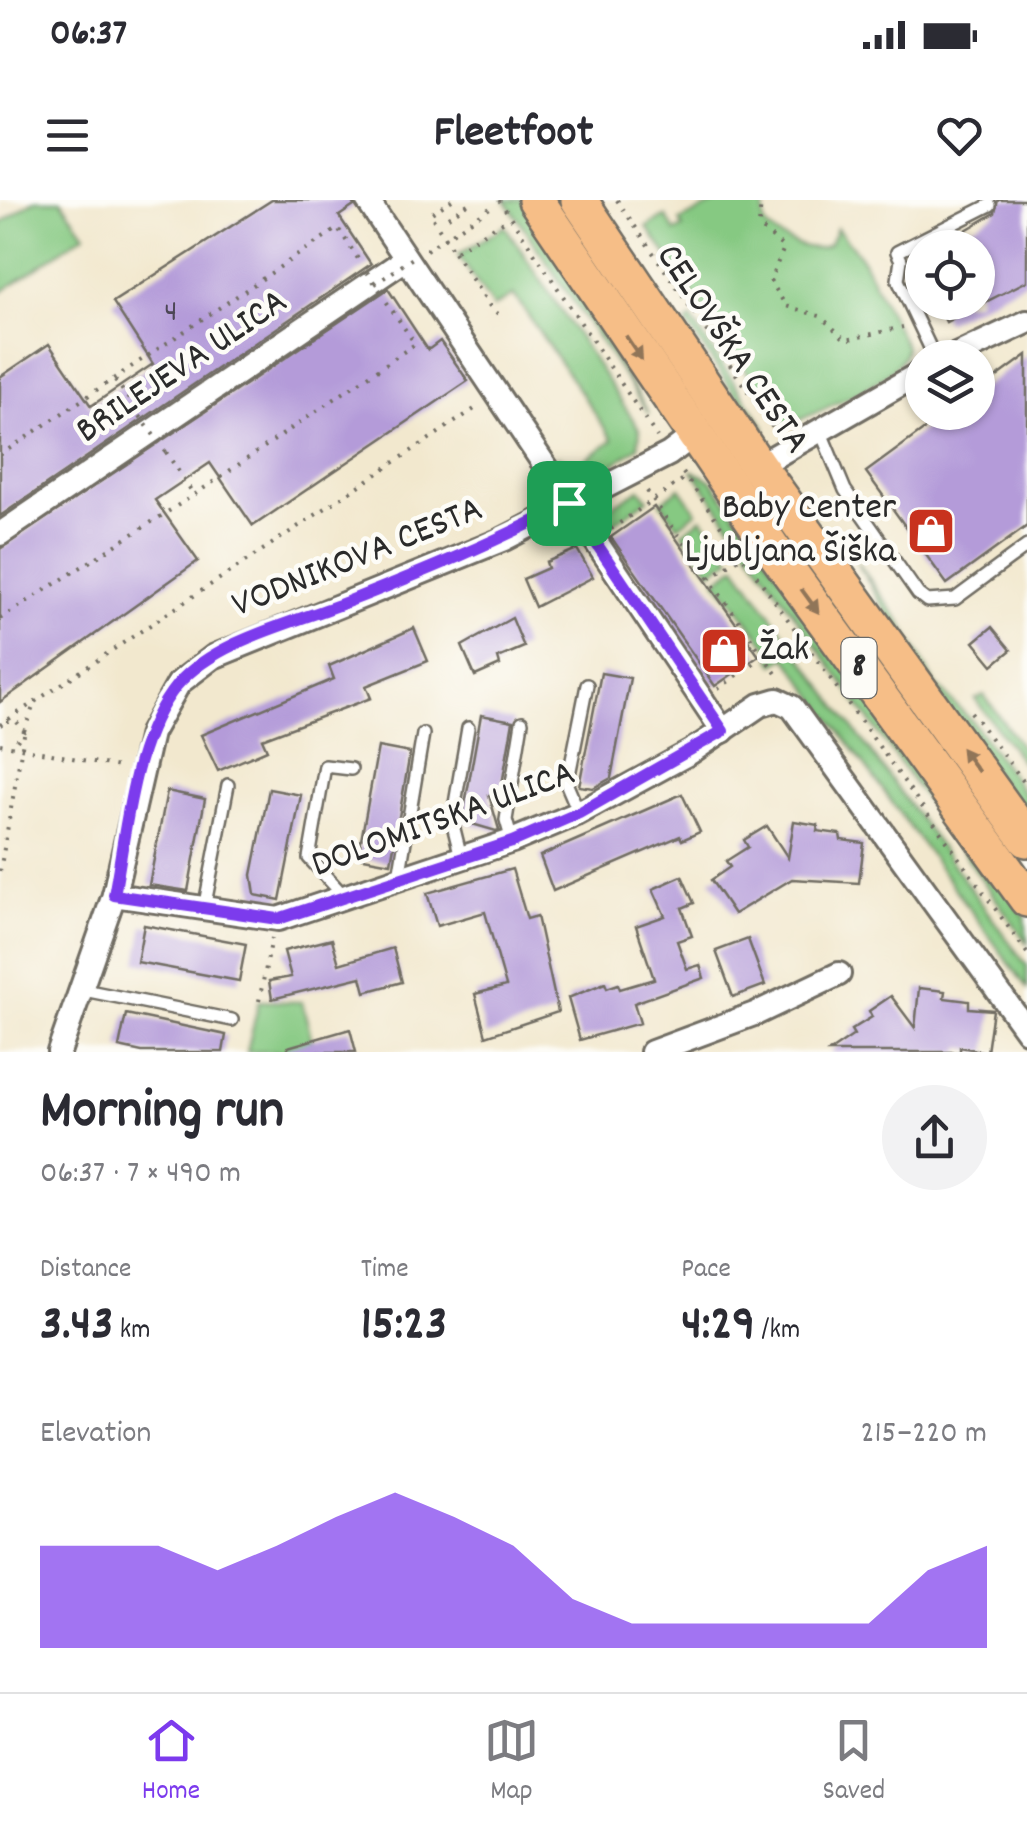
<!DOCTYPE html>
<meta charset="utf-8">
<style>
:root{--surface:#fff;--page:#f2f2f3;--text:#2b2b33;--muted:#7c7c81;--line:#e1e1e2;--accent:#7c3aed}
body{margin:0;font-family:Dekko,sans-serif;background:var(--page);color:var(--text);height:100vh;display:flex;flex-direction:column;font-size:38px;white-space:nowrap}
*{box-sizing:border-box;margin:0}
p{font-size:32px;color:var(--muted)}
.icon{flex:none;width:55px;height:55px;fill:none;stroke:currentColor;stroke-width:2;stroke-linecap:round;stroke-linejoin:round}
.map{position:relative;height:852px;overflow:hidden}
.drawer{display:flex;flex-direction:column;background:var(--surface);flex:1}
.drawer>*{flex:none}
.fabs{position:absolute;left:905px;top:30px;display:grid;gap:20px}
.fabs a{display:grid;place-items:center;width:90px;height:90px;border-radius:50%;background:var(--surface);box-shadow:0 2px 8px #0004;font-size:50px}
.pin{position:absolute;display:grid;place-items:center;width:85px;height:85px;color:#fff;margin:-42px;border-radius:20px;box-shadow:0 5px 15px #0006}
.round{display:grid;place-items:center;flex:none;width:105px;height:105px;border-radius:52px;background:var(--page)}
.overview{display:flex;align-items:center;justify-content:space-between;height:170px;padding:0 40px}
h1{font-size:55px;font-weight:700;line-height:75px}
.figures{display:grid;grid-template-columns:repeat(3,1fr);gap:15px;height:170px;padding:10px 40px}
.figures div{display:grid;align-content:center}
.figures b{font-size:50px;font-weight:700}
.figures small{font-size:28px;font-weight:400}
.figures p{font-size:28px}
.chart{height:280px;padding:20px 40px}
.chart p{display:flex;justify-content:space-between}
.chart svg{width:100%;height:180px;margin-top:10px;fill:var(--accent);opacity:.7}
.status{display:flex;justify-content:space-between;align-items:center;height:70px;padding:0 50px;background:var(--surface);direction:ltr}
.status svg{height:28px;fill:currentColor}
header{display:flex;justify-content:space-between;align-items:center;height:130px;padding:0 40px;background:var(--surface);font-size:45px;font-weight:700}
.dock{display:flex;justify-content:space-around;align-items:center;height:140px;border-top:2px solid var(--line);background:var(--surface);font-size:28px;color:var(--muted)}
.dock a{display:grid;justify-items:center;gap:5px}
.dock .current{color:var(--accent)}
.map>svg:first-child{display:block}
.green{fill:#86c982;stroke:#587a56;stroke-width:2.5}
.building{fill:#b49bd9}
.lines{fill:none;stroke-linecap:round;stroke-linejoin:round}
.service-casing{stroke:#716d64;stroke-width:16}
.minor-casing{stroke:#716d64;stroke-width:28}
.primary-casing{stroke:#716d64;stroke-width:40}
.path{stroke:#716d64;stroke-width:4;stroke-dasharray:2.5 8;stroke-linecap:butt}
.service{stroke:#fff;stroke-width:11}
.minor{stroke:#fff;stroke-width:22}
.primary{stroke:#f6be87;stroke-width:35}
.path-bridge{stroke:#716d64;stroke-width:4;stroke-dasharray:2.5 8;stroke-linecap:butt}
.oneway{fill:#907459}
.route-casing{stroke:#fff;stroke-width:20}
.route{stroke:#7c3aed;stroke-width:12}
.labels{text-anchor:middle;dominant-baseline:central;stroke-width:9;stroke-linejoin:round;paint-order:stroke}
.number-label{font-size:32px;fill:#4d4756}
.shield{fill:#fdfcf7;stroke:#6a6a68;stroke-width:2.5}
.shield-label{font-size:35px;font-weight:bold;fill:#2b2b2b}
.street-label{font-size:38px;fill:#2b2b2b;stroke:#fdfcf7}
.poi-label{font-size:38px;fill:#2b2b2b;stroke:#fdfcf7;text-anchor:end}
</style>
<div class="status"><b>06:37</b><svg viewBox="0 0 49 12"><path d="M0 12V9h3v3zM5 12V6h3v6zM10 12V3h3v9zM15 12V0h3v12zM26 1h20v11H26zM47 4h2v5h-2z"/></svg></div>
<header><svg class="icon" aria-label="menu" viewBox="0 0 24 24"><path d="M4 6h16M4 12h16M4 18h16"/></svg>Fleetfoot<svg class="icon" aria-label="heart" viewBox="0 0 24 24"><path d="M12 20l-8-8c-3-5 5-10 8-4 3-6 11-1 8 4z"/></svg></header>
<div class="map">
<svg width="1027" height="852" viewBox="0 0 1027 852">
<rect width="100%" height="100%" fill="#fdfcf7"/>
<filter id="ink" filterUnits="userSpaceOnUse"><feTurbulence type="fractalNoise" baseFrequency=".01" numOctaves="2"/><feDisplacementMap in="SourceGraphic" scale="20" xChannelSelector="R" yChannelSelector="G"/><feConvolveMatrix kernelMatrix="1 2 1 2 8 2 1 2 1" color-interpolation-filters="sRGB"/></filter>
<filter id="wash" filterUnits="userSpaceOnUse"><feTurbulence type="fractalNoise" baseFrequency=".0048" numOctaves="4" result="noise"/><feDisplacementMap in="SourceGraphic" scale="40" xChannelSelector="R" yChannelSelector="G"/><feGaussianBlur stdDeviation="2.25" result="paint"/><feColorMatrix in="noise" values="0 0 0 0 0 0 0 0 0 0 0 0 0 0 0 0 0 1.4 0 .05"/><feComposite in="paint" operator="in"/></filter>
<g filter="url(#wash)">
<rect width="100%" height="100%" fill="#f2e8ce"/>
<!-- green -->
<g class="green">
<polygon points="35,0 61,0 85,34 0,93 0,24"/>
<polygon points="505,0 522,0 649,214"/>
<path d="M 722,0 L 764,0 L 764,23 C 772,36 807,52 823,47 C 831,45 834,35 837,28 L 861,57 L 906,147 C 904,178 826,207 798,221 L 782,223 L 647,27 L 666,16 L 675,32 L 683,28 L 680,21 Z"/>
<polygon points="505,26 640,230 638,247 611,266 574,271 555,257 582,262 613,240 514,95 493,107 458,55"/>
<polygon points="691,119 766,229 751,218 686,123"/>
<polygon points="692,270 712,281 1025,716 1027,743"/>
<polygon points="680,288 697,312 678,326 661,302"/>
<polygon points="640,289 648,299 605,329 602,312"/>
<polygon points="702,318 731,358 711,372 682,332"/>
<polygon points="857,362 902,424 935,484 972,521 1027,597 1027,619 920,470"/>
<polygon points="736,366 785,434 769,448 716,380"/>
<polygon points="788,446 794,447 1027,766 1027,788 786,457 775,464 771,458"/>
<polygon points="984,495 1027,555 1027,569 975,499"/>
<polygon points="259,801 302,802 315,852 247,852"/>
</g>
<g id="blocks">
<!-- building -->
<g class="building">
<polygon points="272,0 352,0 354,6 339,16 371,64 0,316 0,177 49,144 91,206 153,164 113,102"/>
<polygon points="998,0 1027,0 1027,81 946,122 936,102 978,102 978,48 935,48 995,13"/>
<polygon points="388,89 428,150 440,141 468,181 253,326 210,263 155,300 198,361 0,502 0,349"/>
<polygon points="1027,155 1027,326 947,384 866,272 948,212 978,212 978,191"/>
<polygon points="654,307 759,456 715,486 611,337"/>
<polygon points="577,349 593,377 535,407 523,379 548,368 546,362"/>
<polygon points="512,418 524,447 498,458 500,465 475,476 462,446"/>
<polygon points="992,427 1011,450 993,465 974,442"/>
<polygon points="414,428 428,461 366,486 371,498 262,539 267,550 218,571 201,535 334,479 329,466"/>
<polygon points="601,473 630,478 611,578 593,588 579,586"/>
<polygon points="481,515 513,521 501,590 489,595 499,630 496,631 462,621"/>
<polygon points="378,547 410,553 391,663 358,657"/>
<polygon points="269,589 301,595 280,700 255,695 252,675"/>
<polygon points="167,591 205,599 188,691 149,685"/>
<polygon points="682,594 700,632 682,640 680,636 553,691 540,656"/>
<polygon points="794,621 818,625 817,631 840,634 841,640 864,643 859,683 792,679 734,714 711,680 730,667 726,661 748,647 744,640 767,626 788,658"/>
<polygon points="512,669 527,719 537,716 558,812 486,836 475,794 506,786 485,712 437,726 427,693"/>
<polygon points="682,676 694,703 682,708 692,736 677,741 687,769 700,765 704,778 634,803 640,823 580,840 568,798 605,783 607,788 618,784 620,789 654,779 636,726 665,716 653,689"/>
<polygon points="144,725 246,744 239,781 137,762"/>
<polygon points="332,739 339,764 393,748 402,782 365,792 361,777 272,799 269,781 291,777 284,751"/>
<polygon points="748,739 765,785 733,797 716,751"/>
<polygon points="919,788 945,791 944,798 969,801 969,808 993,810 987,852 960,847 960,852 829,852 854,835 851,830 872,817 869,811 891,796 915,828"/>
<polygon points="126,814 226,835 223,852 142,852 119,847"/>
<polygon points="350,829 356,852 288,852 288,847"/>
</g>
</g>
</g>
<g filter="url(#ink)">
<use href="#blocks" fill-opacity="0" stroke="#716d64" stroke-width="2.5"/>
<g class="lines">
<!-- service casing -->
<g class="service-casing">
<g id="service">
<polyline points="935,158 898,80 901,60 897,52 990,5"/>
<polyline points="820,230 845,290 918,394 927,401 955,399 1027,346"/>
<polyline points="579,613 567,585 587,485"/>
<polyline points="512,641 506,620 522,522"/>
<polyline points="461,657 452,621 468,528"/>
<polyline points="399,677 423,534"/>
<polyline points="344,696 309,658 325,566 351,569"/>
<polyline points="204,709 228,585"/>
<polyline points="79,789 232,820"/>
</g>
</g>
<!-- minor casing -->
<g class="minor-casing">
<g id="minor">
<polyline points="367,0 723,531"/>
<polyline points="950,158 1027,122"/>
<polyline points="758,266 922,172"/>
<polyline points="0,334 406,59"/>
<polyline points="114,695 278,719 512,641 579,613 691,552 760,505 777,500 792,507 1027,831"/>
<polyline points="59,852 114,695 151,533 179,483 213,457 504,339 669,254 693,236"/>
<polyline points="652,852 757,813 839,774"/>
</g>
</g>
<!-- primary casing -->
<g class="primary-casing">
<g id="primary">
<polyline points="536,0 777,355 1027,699"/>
<polyline points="579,0 758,266 1027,639"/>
</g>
</g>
<!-- path -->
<g class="path">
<polyline points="452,0 430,14 454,52 509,18"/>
<polyline points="499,0 657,237"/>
<polyline points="617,0 775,231"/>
<polyline points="761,0 759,26 784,48 770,80 786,106 820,116 846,140 903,127"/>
<polyline points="448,17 474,0"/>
<polyline points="426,50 490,8"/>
<polyline points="454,52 491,108 502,117"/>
<polyline points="115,180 138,212"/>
<polyline points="166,252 194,295"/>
<polyline points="0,255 338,28 362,65"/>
<polyline points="683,273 1027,753"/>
<polyline points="647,291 780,479"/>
<polyline points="611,329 685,278"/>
<polyline points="710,378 739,358"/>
<polyline points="0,419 194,295 415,144 386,101"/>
<polyline points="718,489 796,434"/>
<polyline points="971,512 1027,586"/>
<polyline points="7,521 16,521 24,531 14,545"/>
<polyline points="0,525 479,206"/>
<polyline points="24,531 35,502"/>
<polyline points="0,544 119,567"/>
<polyline points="0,671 24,535"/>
<polyline points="259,801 272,738"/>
</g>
<!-- service -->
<use href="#service" class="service"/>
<!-- minor -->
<use href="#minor" class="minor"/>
<!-- primary -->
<use href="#primary" class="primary"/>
<!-- path-bridge -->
<g class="path-bridge">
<polyline points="367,72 383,95"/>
<polyline points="375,84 417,55"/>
<polyline points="140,216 166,252"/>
</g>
</g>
<!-- one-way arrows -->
<defs><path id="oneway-solid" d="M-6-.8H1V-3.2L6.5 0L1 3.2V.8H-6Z" transform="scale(2.5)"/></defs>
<g class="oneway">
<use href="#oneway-solid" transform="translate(634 148) rotate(56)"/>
<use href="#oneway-solid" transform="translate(810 401) rotate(54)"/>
<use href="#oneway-solid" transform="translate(970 560) rotate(-126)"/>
</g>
</g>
<g class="lines" filter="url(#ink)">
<!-- route casing -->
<g class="route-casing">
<path id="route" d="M 569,303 L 723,531 L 579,613 L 512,642 L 278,719 L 114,695 C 127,628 132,540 177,485 C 216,440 294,423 347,402 C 423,372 497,342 569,303 Z"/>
</g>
<!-- route -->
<use href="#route" class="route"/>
</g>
<!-- icons -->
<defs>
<g id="shop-square" transform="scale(2.5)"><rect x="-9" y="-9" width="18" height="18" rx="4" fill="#c8321e" stroke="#fdfcf7"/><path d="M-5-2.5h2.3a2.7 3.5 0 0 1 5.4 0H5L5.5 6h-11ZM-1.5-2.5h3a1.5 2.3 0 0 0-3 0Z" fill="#fff"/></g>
</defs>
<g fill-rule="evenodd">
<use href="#shop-square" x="931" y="331"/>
<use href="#shop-square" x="724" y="451"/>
</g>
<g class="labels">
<!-- number labels -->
<g class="number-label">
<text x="171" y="114">4</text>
</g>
<!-- shield labels -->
<rect class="shield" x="841.5" y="438" width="35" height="60" rx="8"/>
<g class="shield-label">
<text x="859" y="468">8</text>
</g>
<!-- street labels -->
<g class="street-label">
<text transform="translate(731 150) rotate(56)">CELOVŠKA CESTA</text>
<text transform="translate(183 168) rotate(-34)">BRILEJEVA ULICA</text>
<text transform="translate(358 359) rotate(-22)">VODNIKOVA CESTA</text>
<text transform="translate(444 621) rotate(-20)">DOLOMITSKA ULICA</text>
</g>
<!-- poi labels -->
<g class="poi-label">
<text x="896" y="309">Baby Center<tspan x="896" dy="44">Ljubljana Šiška</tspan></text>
<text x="759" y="451" text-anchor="start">Žak</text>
</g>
</g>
</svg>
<div class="fabs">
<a><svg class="icon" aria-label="locate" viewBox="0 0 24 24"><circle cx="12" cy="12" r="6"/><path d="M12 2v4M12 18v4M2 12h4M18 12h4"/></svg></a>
<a><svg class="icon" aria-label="layers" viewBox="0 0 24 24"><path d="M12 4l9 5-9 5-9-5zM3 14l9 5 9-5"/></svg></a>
</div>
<div class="pin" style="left:569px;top:303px;background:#1e9e55"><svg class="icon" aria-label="arrive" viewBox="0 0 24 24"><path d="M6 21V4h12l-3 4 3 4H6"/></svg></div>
</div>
<section class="drawer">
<div class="overview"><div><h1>Morning run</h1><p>06:37 · 7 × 490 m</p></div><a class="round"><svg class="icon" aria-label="share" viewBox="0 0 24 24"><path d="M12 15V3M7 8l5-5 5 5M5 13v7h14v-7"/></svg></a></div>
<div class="figures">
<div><p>Distance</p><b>3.43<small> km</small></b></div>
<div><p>Time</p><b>15:23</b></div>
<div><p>Pace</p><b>4:29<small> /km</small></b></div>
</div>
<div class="chart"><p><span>Elevation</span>215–220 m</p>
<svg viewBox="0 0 160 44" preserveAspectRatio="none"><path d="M0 44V19L10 19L20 19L30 25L40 19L50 12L60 6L70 12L80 19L90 32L100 38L110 38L120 38L130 38L140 38L150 25L160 19V44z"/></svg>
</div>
</section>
<nav class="dock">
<a class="current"><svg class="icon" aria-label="home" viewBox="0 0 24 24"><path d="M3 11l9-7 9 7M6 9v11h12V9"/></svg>Home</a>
<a><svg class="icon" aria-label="map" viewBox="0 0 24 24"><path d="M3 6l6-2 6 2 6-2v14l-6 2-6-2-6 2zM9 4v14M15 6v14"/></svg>Map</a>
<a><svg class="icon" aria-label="saved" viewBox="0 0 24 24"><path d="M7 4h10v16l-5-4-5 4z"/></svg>Saved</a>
</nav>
